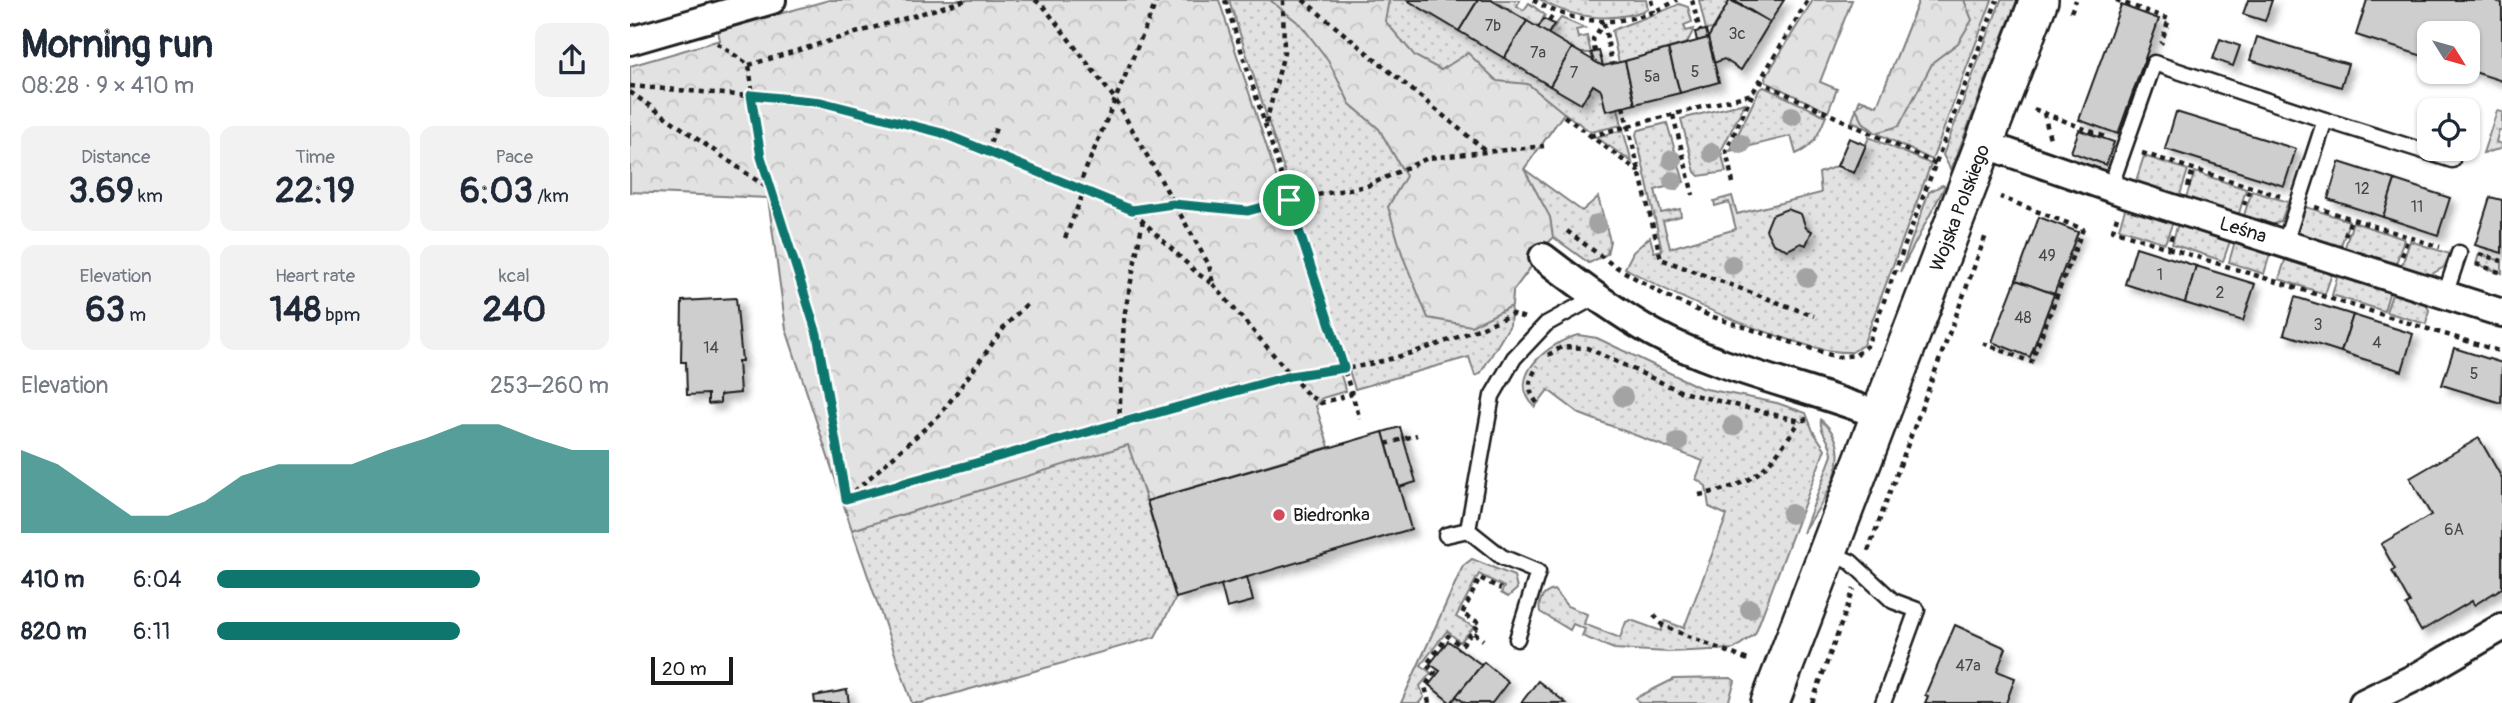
<!DOCTYPE html>
<meta charset="utf-8">
<style>
:root{--surface:#fff;--page:#f2f2f3;--text:#1f2937;--muted:#747a83;--accent:#0f766e}
body{margin:0;font-family:Pangolin,sans-serif;background:var(--page);color:var(--text);height:100vh;display:flex;flex-direction:column;font-size:26px;white-space:nowrap}
*{box-sizing:border-box;margin:0}
p{font-size:23px;color:var(--muted)}
.icon{flex:none;width:38px;height:38px;fill:none;stroke:currentColor;stroke-width:2;stroke-linecap:round;stroke-linejoin:round}
.map{position:relative;flex:1;overflow:hidden}
.sheet{display:flex;flex-direction:column;background:var(--surface);width:630px}
.sheet>*{flex:none}
.needle{width:46px;rotate:127deg}
.fabs{position:absolute;left:1787px;top:21px;display:grid;gap:14px}
.fabs a{display:grid;place-items:center;width:63px;height:63px;border-radius:14px;background:var(--surface);box-shadow:0 2px 5px #0004;font-size:35px}
.scale{position:absolute;left:21px;bottom:18px;width:82px;box-sizing:border-box;padding-left:7px;border:4px solid #1c1c1c;border-top:0;font-size:19px;line-height:24px;white-space:nowrap;color:#1c1c1c;-webkit-text-stroke:5px #fff;paint-order:stroke}
.pin{position:absolute;display:grid;place-items:center;width:60px;height:60px;color:#fff;margin:-30px;border:4px solid #fff;border-radius:50%;box-shadow:0 2px 7px #0007}
.round{display:grid;place-items:center;flex:none;width:74px;height:74px;border-radius:14px;background:var(--page)}
.overview{display:flex;align-items:center;justify-content:space-between;height:119px;padding:0 21px}
h1{font-size:38px;font-weight:800;line-height:52px}
.stats{display:grid;grid-template-columns:repeat(3,1fr);gap:10px;height:119px;padding:7px 21px}
.stats div{display:grid;align-content:center;border-radius:14px;background:var(--page);text-align:center}
.stats b{font-size:35px;font-weight:800}
.stats small{font-size:19px;font-weight:400}
.stats p{font-size:19px}
.chart{height:196px;padding:14px 21px}
.chart p{display:flex;justify-content:space-between}
.chart svg{width:100%;height:126px;margin-top:7px;fill:var(--accent);opacity:.7}
ul{padding:0 21px;list-style:none;font-size:23px}
li{display:grid;grid-template-columns:112px 84px 1fr;align-items:center;height:52px}
li i{height:18px;border-radius:9px;background:var(--accent)}
main{display:flex;flex:1;min-height:0}
.map>svg:first-child{display:block}
.grass{fill:url(#grass-dots);stroke:#7f7f7f;stroke-width:2}
.forest{fill:url(#forest-crowns);stroke:#7f7f7f;stroke-width:2}
.building{fill:#cecece;stroke:#1c1c1c;stroke-width:2;filter:url(#shadow)}
.lines{fill:none;stroke-linecap:round;stroke-linejoin:round}
.service-casing{stroke:#1c1c1c;stroke-width:19}
.minor-casing{stroke:#1c1c1c;stroke-width:32}
.secondary-casing{stroke:#1c1c1c;stroke-width:42}
.path{stroke:#1c1c1c;stroke-width:4.5;stroke-dasharray:5 5;stroke-linecap:butt}
.service{stroke:#fff;stroke-width:14}
.minor{stroke:#fff;stroke-width:26}
.secondary{stroke:#fff;stroke-width:37}
.tree{fill:#a3a3a3}
.route-casing{stroke:#fff;stroke-width:14}
.route{stroke:#0f766e;stroke-width:9}
.poi-dot{fill:#d1495b;stroke:#fff;stroke-width:2.5}
.labels{text-anchor:middle;dominant-baseline:central;stroke-width:7;stroke-linejoin:round;paint-order:stroke}
.number-label{font-size:16px;fill:#484848}
.street-label{font-size:19px;fill:#1c1c1c;stroke:#fff}
.poi-label{font-size:19px;fill:#1c1c1c;stroke:#fff;text-anchor:start}
</style>
<main>
<section class="sheet">
<div class="overview"><div><h1>Morning run</h1><p>08:28 · 9 × 410 m</p></div><a class="round"><svg class="icon" aria-label="share" viewBox="0 0 24 24"><path d="M12 15V3M7 8l5-5 5 5M5 13v7h14v-7"/></svg></a></div>
<div class="stats">
<div><p>Distance</p><b>3.69<small> km</small></b></div>
<div><p>Time</p><b>22:19</b></div>
<div><p>Pace</p><b>6:03<small> /km</small></b></div>
</div>
<div class="stats">
<div><p>Elevation</p><b>63<small> m</small></b></div>
<div><p>Heart rate</p><b>148<small> bpm</small></b></div>
<div><p>kcal</p><b>240</b></div>
</div>
<div class="chart"><p><span>Elevation</span>253–260 m</p>
<svg viewBox="0 0 160 44" preserveAspectRatio="none"><path d="M0 44V15L10 20L20 29L30 38L40 38L50 33L60 24L70 20L80 20L90 20L100 15L110 11L120 6L130 6L140 11L150 15L160 15V44z"/></svg>
</div>
<ul>
<li><b>410 m</b>6:04<i style="width:67%"></i></li>
<li><b>820 m</b>6:11<i style="width:62%"></i></li>
</ul>
</section>
<div class="map">
<svg width="1872" height="703" viewBox="0 0 1872 703">
<defs>
<pattern id="grass-dots" width="8" height="8" patternUnits="userSpaceOnUse" patternTransform="scale(1.75)"><rect width="8" height="8" fill="#e2e2e2"/><path d="M2 2h.1M6 6h.1" fill="none" stroke="#c1c1c1" stroke-width="1.8" stroke-linecap="round"/></pattern>
<pattern id="forest-crowns" width="20" height="18" patternUnits="userSpaceOnUse" patternTransform="scale(1.75)"><rect width="20" height="18" fill="#e2e2e2"/><path d="M2 6a3 3 0 1 1 6 0M12 15a3 3 0 1 1 6 0" fill="none" stroke="#c1c1c1"/></pattern>
<filter id="shadow"><feDropShadow dx="6" dy="6" stdDeviation="3.5" flood-color="#0004"/></filter>
</defs>
<rect width="100%" height="100%" fill="#fff"/>
<filter id="ink" filterUnits="userSpaceOnUse"><feTurbulence type="fractalNoise" baseFrequency=".0143" numOctaves="2"/><feDisplacementMap in="SourceGraphic" scale="14" xChannelSelector="R" yChannelSelector="G"/><feConvolveMatrix kernelMatrix="1 2 1 2 8 2 1 2 1" color-interpolation-filters="sRGB"/></filter>
<g filter="url(#ink)">
<!-- grass -->
<g class="grass">
<polygon points="599,0 777,0 951,104 963,85 971,90 976,110 988,108 992,125 961,132 934,113 894,169 952,211 968,197 980,241 977,254 959,263 923,237 883,291 880,325 850,374 845,376 839,357 725,389"/>
<polygon points="864,0 890,0 887,6 894,10 899,3 915,15 908,28"/>
<path d="M 911,0 L 1016,0 L 1018,9 C 985,23 941,19 911,0 Z"/>
<polygon points="1069,0 1100,0 1083,29 1076,30"/>
<polygon points="1289,0 1362,0 1302,160 1222,121 1230,99 1247,106"/>
<polygon points="1371,0 1387,0 1321,170 1313,155"/>
<path d="M 1049,4 L 1058,7 L 1062,22 L 1054,25 L 1056,31 L 1064,29 L 1057,43 L 989,63 L 982,31 C 986,27 1037,11 1049,4 Z"/>
<polygon points="931,18 955,28 946,30 948,38 957,36 961,53 951,53 918,34"/>
<path d="M 1134,87 L 1196,116 C 1189,133 1184,147 1166,154 L 1161,136 L 1100,151 L 1129,90 Z"/>
<polygon points="1115,103 1091,151 1096,172 1069,176 1065,172 1051,119"/>
<polygon points="1867,111 1872,112 1872,131 1869,130 1866,142 1871,144 1870,149 1853,153"/>
<path d="M 1037,123 L 1054,182 L 1025,190 L 1031,213 L 1050,209 L 1051,216 L 1033,221 L 1040,248 L 1106,229 L 1099,202 L 1085,206 L 1084,201 L 1102,196 L 1107,214 L 1191,193 L 1189,173 L 1207,166 L 1224,173 L 1239,137 L 1301,164 L 1233,345 L 1222,352 C 1197,353 1172,344 1148,336 C 1094,318 1045,296 995,268 L 1003,252 L 1020,237 L 1024,252 L 1032,250 L 1006,134 L 1009,130 Z"/>
<polygon points="993,130 1002,162 966,137"/>
<polygon points="1514,156 1558,170 1549,198 1505,184"/>
<polygon points="1565,172 1616,189 1608,217 1555,200"/>
<polygon points="1312,185 1315,186 1270,272 1299,192"/>
<polygon points="1622,191 1658,202 1651,221 1639,226 1613,218"/>
<polygon points="1497,203 1544,219 1535,243 1489,228"/>
<polygon points="1673,206 1719,221 1710,249 1663,234"/>
<polygon points="1550,216 1603,233 1593,261 1542,244"/>
<polygon points="1723,222 1774,239 1765,267 1714,250"/>
<polygon points="1607,234 1637,247 1640,254 1634,274 1599,262"/>
<polygon points="1780,241 1820,254 1814,267 1800,275 1771,268"/>
<polygon points="1658,251 1705,265 1695,294 1649,279"/>
<polygon points="1849,254 1872,261 1872,273 1846,264"/>
<polygon points="1710,267 1762,283 1754,311 1702,295"/>
<polygon points="1765,285 1792,296 1799,310 1796,324 1756,312"/>
<path d="M 948,335 L 967,338 L 1071,388 L 1147,403 L 1176,413 L 1183,431 L 1195,449 L 1125,634 L 1104,649 L 1038,652 L 984,649 L 952,636 L 955,629 L 943,624 L 940,630 L 910,612 C 908,601 912,593 924,590 L 937,606 L 957,614 L 954,624 L 990,638 L 996,622 L 1001,620 L 1031,631 L 1035,621 L 1054,628 L 1097,515 L 1079,507 L 1076,486 L 1066,479 L 1073,461 L 950,414 L 918,390 L 905,407 C 874,376 921,342 948,335 Z"/>
<path d="M 1191,420 C 1231,453 1193,500 1173,533 L 1202,455 C 1202,441 1189,433 1191,420 Z"/>
<polygon points="499,444 546,598 525,637 291,703 282,703 222,530"/>
<polygon points="842,559 884,576 887,589 878,597 871,593 874,587 849,574 826,617 844,627 830,642 817,631 791,665 801,673 790,686 794,697 789,703 771,703 833,566"/>
<polygon points="1101,678 1105,681 1098,703 1009,703 1006,698 1044,679"/>
</g>
<!-- forest -->
<g class="forest">
<polygon points="199,0 589,0 716,391 692,398 686,406 699,447 517,501 498,445 222,530 156,329 138,198 0,192 0,66 90,40 88,31"/>
<polygon points="640,0 759,0 755,21 785,56 811,70 838,53 867,81 898,84 934,113 894,169 920,217 923,237 883,291 882,306 841,326 798,318 773,257 758,207 776,176 749,129 720,104 698,60 671,25"/>
<polygon points="1183,0 1222,0 1190,82 1207,89 1198,112 1136,82 1135,78"/>
<polygon points="1289,0 1334,0 1342,20 1328,43 1303,62 1269,126 1246,133 1233,122 1226,108 1235,101 1247,106"/>
</g>
<!-- building -->
<g class="building">
<polygon points="777,0 848,0 829,31"/>
<polygon points="848,0 861,0 897,21 874,58 829,31"/>
<polygon points="1100,0 1140,22 1111,70 1094,59 1084,63 1078,38"/>
<polygon points="1103,0 1154,0 1140,22"/>
<polygon points="1618,0 1642,0 1635,21 1613,14"/>
<polygon points="1737,0 1862,0 1872,3 1872,81 1838,70 1838,33 1799,33 1799,58 1726,35"/>
<polygon points="1491,5 1529,19 1488,134 1449,120"/>
<polygon points="914,19 924,24 918,34 908,28"/>
<polygon points="897,21 942,48 920,86 874,58"/>
<polygon points="1076,30 1078,38 1067,41 1065,32"/>
<polygon points="1627,37 1718,64 1711,87 1620,60"/>
<polygon points="1078,38 1089,82 1050,93 1038,49"/>
<polygon points="1590,39 1610,46 1603,66 1583,59"/>
<polygon points="942,48 973,66 995,61 1005,104 976,111 971,90 963,85 951,104 920,86"/>
<polygon points="1038,49 1050,93 1005,104 995,61"/>
<polygon points="969,51 973,66 964,61 961,53"/>
<polygon points="1546,112 1666,149 1654,186 1535,149"/>
<polygon points="1449,130 1484,142 1476,165 1441,152"/>
<polygon points="1219,138 1236,145 1224,173 1207,166"/>
<polygon points="1709,162 1765,180 1753,217 1698,199"/>
<polygon points="1765,180 1820,198 1808,235 1753,217"/>
<polygon points="1860,197 1872,200 1872,253 1845,245"/>
<polygon points="1157,209 1171,214 1176,228 1182,231 1176,245 1171,243 1158,250 1143,244 1136,230 1142,215"/>
<polygon points="1409,217 1448,232 1424,294 1386,280"/>
<polygon points="1506,247 1566,266 1555,303 1495,284"/>
<polygon points="1566,266 1625,284 1613,321 1555,303"/>
<polygon points="1386,280 1424,294 1400,357 1362,342"/>
<polygon points="1665,297 1723,315 1711,352 1654,334"/>
<polygon points="106,298 112,361 108,361 110,393 90,395 90,403 78,404 78,394 57,395 56,362 51,362 52,301"/>
<polygon points="1723,315 1783,334 1772,371 1711,352"/>
<polygon points="1824,348 1872,363 1871,403 1812,385"/>
<polygon points="770,427 786,482 769,487 753,432"/>
<polygon points="753,432 781,529 546,598 517,501"/>
<polygon points="1849,438 1872,478 1872,588 1844,605 1842,601 1791,631 1776,605 1780,603 1762,571 1765,569 1751,544 1801,515 1780,478"/>
<polygon points="617,577 623,601 597,608 591,585"/>
<polygon points="1325,625 1376,648 1367,671 1385,678 1376,703 1295,703 1298,696 1295,695"/>
<polygon points="818,641 852,665 821,703 799,685 810,671 800,664"/>
<polygon points="854,662 878,682 862,703 835,703 826,696"/>
<polygon points="908,681 936,703 891,703"/>
<polygon points="217,690 219,703 185,703 184,696"/>
</g>
<g class="lines">
<!-- service casing -->
<g class="service-casing">
<g id="service">
<polyline points="1695,120 1822,160"/>
<polyline points="1480,188 1524,63 1695,120 1655,243"/>
<polyline points="1815,295 1829,253"/>
<polyline points="816,535 838,530"/>
<polyline points="1198,552 1221,562 1263,601 1287,610 1253,703"/>
<polyline points="887,639 908,572 872,557 838,530 862,396 884,358 916,324 965,297"/>
</g>
</g>
<!-- minor casing -->
<g class="minor-casing">
<g id="minor">
<polyline points="0,41 142,0"/>
<polyline points="1354,144 1495,193 1872,313"/>
<path d="M 913,257 C 948,284 984,311 1023,333 C 1093,371 1175,386 1249,415"/>
<polyline points="1733,703 1788,676 1872,627"/>
</g>
</g>
<!-- secondary casing -->
<g class="secondary-casing">
<polyline id="secondary" points="1140,703 1409,0"/>
</g>
<!-- path -->
<g class="path">
<polyline points="405,0 414,7 485,99 579,265 583,284 568,274 502,211"/>
<polyline points="595,0 730,419"/>
<polyline points="673,0 855,150"/>
<path d="M 903,0 C 949,28 1000,28 1047,0"/>
<polyline points="1021,0 1024,12"/>
<polyline points="1062,0 1070,31"/>
<polyline points="1486,0 1539,19 1531,44"/>
<polyline points="1441,12 1446,0"/>
<polyline points="919,21 924,13"/>
<polyline points="974,23 982,64"/>
<polyline points="87,43 119,65 131,157 187,334 216,499"/>
<polyline points="965,52 963,39 973,24"/>
<polyline points="119,65 336,0"/>
<polyline points="1129,81 1306,164"/>
<polyline points="0,86 191,102 311,133 501,210 543,204 618,211 659,200 737,186 798,158 914,146"/>
<polyline points="0,92 142,191"/>
<polyline points="993,106 1031,259 1184,316"/>
<polyline points="1404,109 1478,138"/>
<polyline points="1414,113 1420,139"/>
<polyline points="1043,115 1063,195"/>
<polyline points="934,116 1009,172"/>
<polyline points="636,123 654,53 653,0"/>
<polyline points="960,136 1122,94 1178,0"/>
<polyline points="357,152 366,128"/>
<polyline points="1512,153 1650,196"/>
<polyline points="1103,183 1096,151 1122,95"/>
<polyline points="1558,187 1563,169"/>
<polyline points="448,188 527,0"/>
<polyline points="1614,205 1620,188"/>
<polyline points="1685,207 1810,247"/>
<polyline points="1487,217 1483,230 1538,248 1542,235"/>
<polyline points="937,231 983,265 1034,295 1080,316 1207,357 1226,355 1237,346 1367,0"/>
<polyline points="1715,236 1721,219"/>
<polyline points="435,238 454,191"/>
<polyline points="1538,248 1872,352"/>
<polyline points="1849,254 1872,261"/>
<polyline points="1772,256 1778,237"/>
<polyline points="1846,264 1872,273"/>
<polyline points="583,284 678,395 691,403 722,394"/>
<polyline points="1353,343 1401,362 1453,229 1370,197"/>
<polyline points="918,355 932,347 957,348 1052,392 1170,421 1177,419"/>
<path d="M 907,403 C 897,389 898,381 908,366"/>
<polyline points="489,423 494,317 513,220"/>
<polyline points="756,444 787,435"/>
<path d="M 1069,495 C 1130,483 1136,470 1170,421"/>
<polyline points="217,498 310,415 376,325 399,302"/>
<path d="M 216,499 L 660,376 C 735,371 814,346 882,314 L 895,318"/>
<polyline points="1238,551 1356,235"/>
<polyline points="1024,615 1033,626 1118,660"/>
<polyline points="844,633 853,640"/>
<polyline points="799,703 795,686 805,672 796,665 818,636 831,646 850,623 832,614 850,578 871,589"/>
<polyline points="1182,703 1224,589"/>
</g>
<!-- service -->
<use href="#service" class="service"/>
<!-- minor -->
<use href="#minor" class="minor"/>
<!-- secondary -->
<use href="#secondary" class="secondary"/>
</g>
<!-- trees -->
<g class="tree">
<circle cx="1162" cy="116" r="10"/>
<circle cx="1111" cy="144" r="10"/>
<circle cx="1082" cy="153" r="10"/>
<circle cx="1042" cy="160" r="10"/>
<circle cx="1043" cy="181" r="10"/>
<circle cx="967" cy="224" r="10"/>
<circle cx="1102" cy="265" r="10"/>
<circle cx="1177" cy="277" r="10"/>
<circle cx="993" cy="397" r="10"/>
<circle cx="1103" cy="426" r="10"/>
<circle cx="1048" cy="442" r="10"/>
<circle cx="1161" cy="514" r="10"/>
<circle cx="1120" cy="609" r="10"/>
</g>
</g>
<g class="lines" filter="url(#ink)">
<!-- route casing -->
<g class="route-casing">
<polygon id="route" points="121,95 191,102 312,133 502,210 543,204 618,211 659,200 714,368 660,376 216,499 187,334 131,157"/>
</g>
<!-- route -->
<use href="#route" class="route"/>
</g>
<!-- markers -->
<circle class="poi-dot" cx="649" cy="515" r="7"/>
<g class="labels">
<!-- number labels -->
<g class="number-label">
<text x="863" y="26">7b</text>
<text x="1107" y="34">3c</text>
<text x="908" y="53">7a</text>
<text x="1065" y="72">5</text>
<text x="944" y="73">7</text>
<text x="1022" y="77">5a</text>
<text x="1732" y="189">12</text>
<text x="1787" y="207">11</text>
<text x="1417" y="256">49</text>
<text x="1530" y="275">1</text>
<text x="1590" y="293">2</text>
<text x="1393" y="318">48</text>
<text x="1688" y="325">3</text>
<text x="1747" y="343">4</text>
<text x="81" y="348">14</text>
<text x="1844" y="374">5</text>
<text x="1824" y="530">6A</text>
<text x="1338" y="666">47a</text>
</g>
<!-- street labels -->
<g class="street-label">
<text transform="translate(1330 208) rotate(-69)">Wojska Polskiego</text>
<text transform="translate(1613 230) rotate(17)">Leśna</text>
</g>
<!-- poi labels -->
<g class="poi-label">
<text x="663" y="515">Biedronka</text>
</g>
</g>
</svg>
<div class="fabs">
<a><svg class="needle" viewBox="-14 -14 28 28"><path d="M0-13l5 13h-10z" fill="#e53935"/><path d="M0 13l5-13h-10z" fill="#747a83"/></svg></a>
<a><svg class="icon" aria-label="locate" viewBox="0 0 24 24"><circle cx="12" cy="12" r="6"/><path d="M12 2v4M12 18v4M2 12h4M18 12h4"/></svg></a>
</div>
<div class="scale">20 m</div>
<div class="pin" style="left:659px;top:200px;background:#1e9e55"><svg class="icon" aria-label="arrive" viewBox="0 0 24 24"><path d="M6 21V4h12l-3 4 3 4H6"/></svg></div>
</div>
</main>
